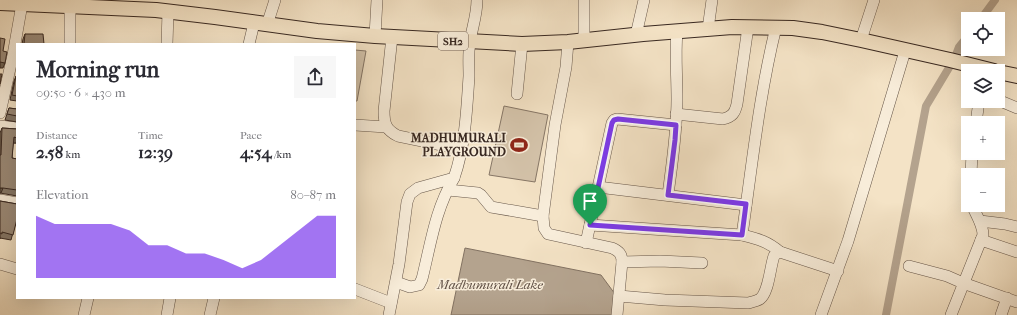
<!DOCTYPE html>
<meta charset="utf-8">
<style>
:root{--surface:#fff;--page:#f7f7f7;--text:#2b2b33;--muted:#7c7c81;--accent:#7c3aed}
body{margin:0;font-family:"IM FELL French Canon",serif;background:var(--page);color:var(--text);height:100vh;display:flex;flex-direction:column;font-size:15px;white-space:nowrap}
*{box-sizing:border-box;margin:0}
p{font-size:13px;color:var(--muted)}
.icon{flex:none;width:22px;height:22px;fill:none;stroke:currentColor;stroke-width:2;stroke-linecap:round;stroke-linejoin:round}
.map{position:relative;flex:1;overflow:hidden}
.panel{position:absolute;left:16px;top:43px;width:340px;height:256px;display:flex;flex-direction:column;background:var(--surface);border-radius:0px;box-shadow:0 4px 16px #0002}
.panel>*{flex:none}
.tools{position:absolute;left:961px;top:12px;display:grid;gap:8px}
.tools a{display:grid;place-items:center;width:44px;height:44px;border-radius:0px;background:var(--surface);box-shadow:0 4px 16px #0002;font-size:20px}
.pin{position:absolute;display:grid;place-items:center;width:34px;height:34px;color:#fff;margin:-41px -17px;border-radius:50% 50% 50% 0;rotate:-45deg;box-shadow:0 0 4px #0007}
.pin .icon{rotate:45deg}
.round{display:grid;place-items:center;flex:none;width:42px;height:42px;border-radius:0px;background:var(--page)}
.summary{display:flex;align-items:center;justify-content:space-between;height:68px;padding:0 20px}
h1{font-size:22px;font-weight:800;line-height:30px}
.stats{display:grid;grid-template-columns:repeat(3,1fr);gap:6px;height:68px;padding:4px 20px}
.stats div{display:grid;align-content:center}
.stats b{font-size:17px;font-weight:800}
.stats small{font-size:11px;font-weight:400}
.stats p{font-size:11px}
.chart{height:112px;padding:8px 20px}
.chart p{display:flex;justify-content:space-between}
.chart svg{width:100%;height:72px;margin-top:4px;fill:var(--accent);opacity:.7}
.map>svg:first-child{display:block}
.green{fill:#d4c3aa;stroke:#867666}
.water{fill:#b4a38e;stroke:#827262}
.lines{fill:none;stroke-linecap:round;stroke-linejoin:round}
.canal{stroke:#b4a38e;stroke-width:8}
.minor-casing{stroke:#67574a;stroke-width:12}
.major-casing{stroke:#382821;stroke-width:16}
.minor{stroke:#f8edda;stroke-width:11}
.major{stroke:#f4e3c6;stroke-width:14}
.wall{fill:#847666;stroke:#382821}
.shaded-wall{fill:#6c6053;stroke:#382821}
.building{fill:#9a8977;stroke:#382821}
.route-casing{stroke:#fff;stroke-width:8}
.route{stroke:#7c3aed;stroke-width:5}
.labels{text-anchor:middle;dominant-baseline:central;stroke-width:3;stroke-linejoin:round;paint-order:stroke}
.shield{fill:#f8edda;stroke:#726358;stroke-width:1}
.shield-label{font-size:11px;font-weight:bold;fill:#382821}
.poi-label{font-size:12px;font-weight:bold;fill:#382821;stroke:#f8edda;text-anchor:end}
.water-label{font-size:13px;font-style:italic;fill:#5d4d42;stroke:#f8edda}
</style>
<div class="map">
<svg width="1017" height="315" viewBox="0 0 1017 315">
<rect width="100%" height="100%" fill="#f4e3c6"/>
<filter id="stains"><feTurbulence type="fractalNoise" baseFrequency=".005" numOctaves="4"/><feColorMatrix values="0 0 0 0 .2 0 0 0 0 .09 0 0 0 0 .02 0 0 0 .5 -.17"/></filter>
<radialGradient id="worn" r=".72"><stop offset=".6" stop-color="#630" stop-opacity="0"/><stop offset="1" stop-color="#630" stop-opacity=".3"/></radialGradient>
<!-- green -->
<g class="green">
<polygon points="355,50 366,51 357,101 355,101"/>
<polygon points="504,106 548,115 535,182 489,175"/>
</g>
<!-- water -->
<polygon class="water" points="465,248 601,275 615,294 612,315 451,315"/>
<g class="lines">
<!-- canal -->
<g class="canal">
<polyline points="981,19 995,0"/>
<polyline points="956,55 959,47 968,36"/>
<polyline points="886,315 926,106 950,66"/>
</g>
<!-- minor casing -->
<g class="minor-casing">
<g id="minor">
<polyline points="584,0 584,40"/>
<polyline points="70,6 70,44"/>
<polyline points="267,25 275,0"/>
<polyline points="708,29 712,0"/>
<polyline points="636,35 644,0"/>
<polyline points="375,36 377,0"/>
<path d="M 392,37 L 384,111 C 384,124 386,130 398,136 L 461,149"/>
<polyline points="861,40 874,0"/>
<path d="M 568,42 L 566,67 L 555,125 L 543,216 L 544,228 L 548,234 L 612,248 C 619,251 622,254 622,262 L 617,315"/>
<polyline points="167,44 168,12"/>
<polyline points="249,44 254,23"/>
<polyline points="517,94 522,44"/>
<polyline points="998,100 1017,108"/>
<polyline points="0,113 13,55 22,4"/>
<path d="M 676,114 L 723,119 C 732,117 735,113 737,104 L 748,27"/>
<polyline points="976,123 979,101"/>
<polyline points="355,125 386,127"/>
<polyline points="0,126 17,128"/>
<polyline points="971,175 972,153"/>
<polyline points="598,187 746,205"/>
<polyline points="448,190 478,193 481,195 491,207 543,216"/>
<path d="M 668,195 C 672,163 677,132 677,99 C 677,76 675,54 677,31"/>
<polyline points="0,200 17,203"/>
<polyline points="980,221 1005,224 1017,227"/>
<path d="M 590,225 L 742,235 C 758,239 767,241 780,252"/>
<path d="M 742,235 C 752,166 759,96 776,27"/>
<polyline points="981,240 1017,252"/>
<polyline points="586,243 612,123 614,120 617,119 676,125"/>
<polyline points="622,262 660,261 702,263"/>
<polyline points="0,264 17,269"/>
<polyline points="909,266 947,276 963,283 1017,302"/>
<path d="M 396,282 L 410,287 L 419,285 L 422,279 C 431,243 435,210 454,178"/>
<polyline points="355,289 391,303"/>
<path d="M 619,296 L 665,300 L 748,303 C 752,302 757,301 760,299 C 769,292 770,267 774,256 L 777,253 L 780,252 L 838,271"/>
<polyline points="84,315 88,298"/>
<polyline points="167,315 170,298"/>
<polyline points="210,315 214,298"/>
<path d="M 389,315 L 399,264 L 407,202 L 410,194 L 418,188 L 454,178 C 465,147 467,108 469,76 C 469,65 468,53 470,42 C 472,28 477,15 477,0"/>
<polyline points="821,315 848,241 905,51"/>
<path d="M 951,315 L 983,235 C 983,224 976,215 972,205"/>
<polyline points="1001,315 1007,298"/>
</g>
</g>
<!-- major casing -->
<g class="major-casing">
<g id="major">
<polyline points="0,3 156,10 215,17 317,31 375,36 522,44 568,42 643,34 732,27 793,28 822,32 861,40 950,60 994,71"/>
<polyline points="998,72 1017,76"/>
</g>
</g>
<!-- minor -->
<use href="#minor" class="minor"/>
<!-- major -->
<use href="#major" class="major"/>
</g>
<!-- wall -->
<g class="wall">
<polygon points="25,34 44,44 22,44 23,39"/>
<polygon points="16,76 17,76 17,101 10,100 14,81"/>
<polygon points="9,108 17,109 17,122 5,120"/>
<polygon points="2,128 17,129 17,143 13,143 12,158 17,159 17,196 0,193 0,133"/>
<polygon points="0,201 17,204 17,225 15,225 11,240 0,238 0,239"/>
</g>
<!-- shaded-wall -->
<g class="shaded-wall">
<polygon points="0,62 5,63 3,68 0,68"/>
<polygon points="14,137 17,138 17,143 12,143"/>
<polygon points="0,188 3,188 1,193 0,193"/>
</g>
<!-- building -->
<g class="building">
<polygon points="25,34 43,34 44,44 24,44"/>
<polygon points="0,38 5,39 3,51 7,52 5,63 0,62"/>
<polygon points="0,74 2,74 0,84"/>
<polygon points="16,76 17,76 17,96 12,95"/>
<polygon points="9,108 17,109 17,116 7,114"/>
<polygon points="2,128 17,129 17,138 14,137 12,158 17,159 17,190 3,188 0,188 0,155 1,155"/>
<polygon points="0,201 17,204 17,219 13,235 2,232 2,234 0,233"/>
</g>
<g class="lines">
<!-- route casing -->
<g class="route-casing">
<polygon id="route" points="618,119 676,125 675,140 668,195 746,204 742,235 590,225 612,123 614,120"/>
</g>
<!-- route -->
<use href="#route" class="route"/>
</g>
<!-- icons -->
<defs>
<g id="stadium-bare" transform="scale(1.38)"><path d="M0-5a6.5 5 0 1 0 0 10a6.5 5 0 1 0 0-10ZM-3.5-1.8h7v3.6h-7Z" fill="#8f2418" stroke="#f8edda" stroke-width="2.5" paint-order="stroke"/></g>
</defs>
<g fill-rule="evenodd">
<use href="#stadium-bare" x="519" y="145"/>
</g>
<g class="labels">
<!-- shield labels -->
<rect class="shield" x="438" y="32" width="30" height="18" rx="3"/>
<g class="shield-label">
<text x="453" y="41">SH2</text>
</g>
<!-- poi labels -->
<g class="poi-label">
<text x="506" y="138">MADHUMURALI<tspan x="506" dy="14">PLAYGROUND</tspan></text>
</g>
<!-- water labels -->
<g class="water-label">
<text x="490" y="284">Madhumurali Lake</text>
</g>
</g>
<rect width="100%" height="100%" filter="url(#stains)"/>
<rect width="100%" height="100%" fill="url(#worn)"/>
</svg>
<div class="tools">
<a><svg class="icon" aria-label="locate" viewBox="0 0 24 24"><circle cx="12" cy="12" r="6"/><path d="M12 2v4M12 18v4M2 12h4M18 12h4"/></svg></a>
<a><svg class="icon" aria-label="layers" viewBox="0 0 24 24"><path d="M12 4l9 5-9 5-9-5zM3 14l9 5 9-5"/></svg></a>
<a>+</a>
<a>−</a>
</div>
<div class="pin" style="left:590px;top:225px;background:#1e9e55"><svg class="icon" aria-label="arrive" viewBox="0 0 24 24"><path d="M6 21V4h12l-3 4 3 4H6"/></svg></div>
<section class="panel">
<div class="summary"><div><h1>Morning run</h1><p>09:50 · 6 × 430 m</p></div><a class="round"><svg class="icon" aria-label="share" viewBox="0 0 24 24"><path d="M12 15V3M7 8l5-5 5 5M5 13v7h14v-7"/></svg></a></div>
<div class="stats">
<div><p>Distance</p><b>2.58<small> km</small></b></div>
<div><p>Time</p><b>12:39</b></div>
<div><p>Pace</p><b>4:54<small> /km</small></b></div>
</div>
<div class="chart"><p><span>Elevation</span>80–87 m</p>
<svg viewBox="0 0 160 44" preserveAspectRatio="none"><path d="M0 44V6L10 11L20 11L30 11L40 11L50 15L60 24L70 24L80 29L90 29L100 33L110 38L120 33L130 24L140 15L150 6L160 6V44z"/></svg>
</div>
</section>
</div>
